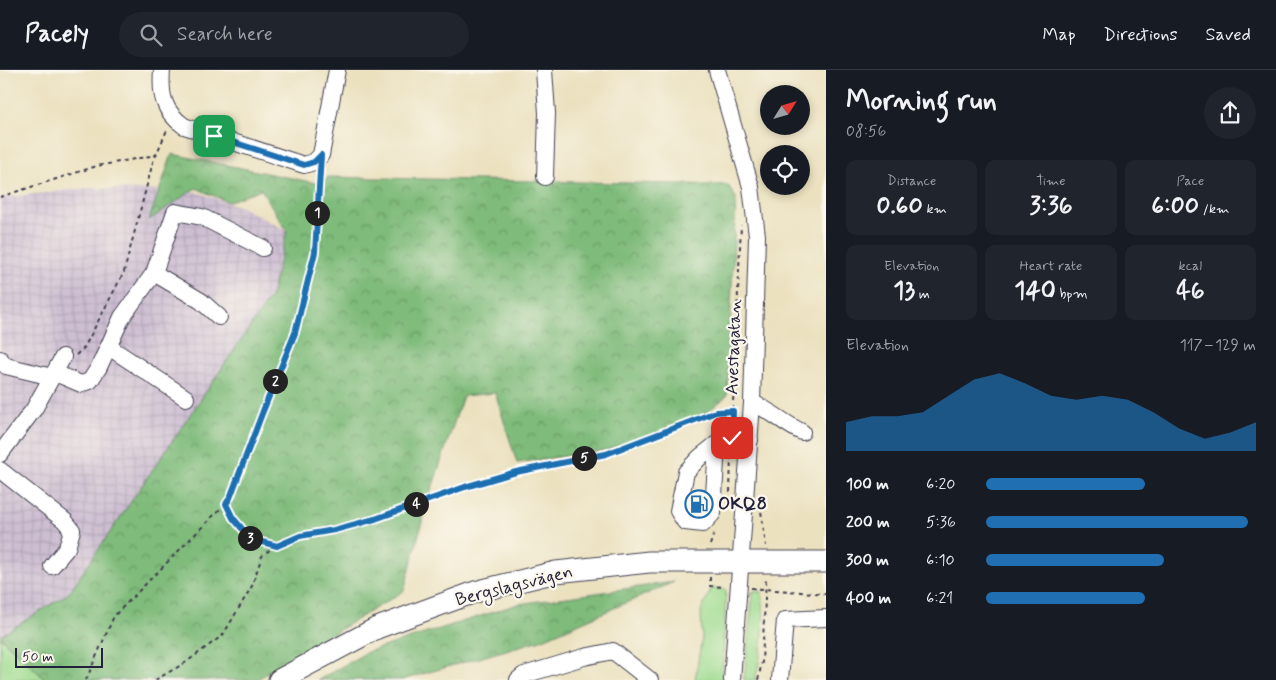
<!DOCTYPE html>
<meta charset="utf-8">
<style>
:root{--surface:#171b24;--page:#20242c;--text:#f1f3f6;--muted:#9ea1a6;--line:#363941;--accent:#1f6fb2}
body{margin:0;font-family:Mynerve,sans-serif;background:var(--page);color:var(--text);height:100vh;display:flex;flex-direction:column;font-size:19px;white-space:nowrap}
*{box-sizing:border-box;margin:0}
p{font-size:16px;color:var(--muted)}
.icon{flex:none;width:28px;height:28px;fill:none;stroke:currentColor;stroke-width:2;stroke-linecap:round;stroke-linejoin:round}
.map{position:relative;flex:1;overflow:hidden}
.panel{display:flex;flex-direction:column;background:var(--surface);width:450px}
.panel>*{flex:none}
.needle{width:32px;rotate:53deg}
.tools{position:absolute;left:760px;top:15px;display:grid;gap:10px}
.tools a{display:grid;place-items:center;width:50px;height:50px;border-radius:50%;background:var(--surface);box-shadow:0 2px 8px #0003;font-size:25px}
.scale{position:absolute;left:15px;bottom:12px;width:88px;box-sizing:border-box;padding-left:5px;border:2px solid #22223b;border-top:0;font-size:14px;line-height:18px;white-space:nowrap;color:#22223b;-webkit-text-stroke:4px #fbf7ec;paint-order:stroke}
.pin{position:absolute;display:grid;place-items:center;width:42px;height:42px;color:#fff;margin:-21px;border-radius:10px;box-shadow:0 2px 8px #0006}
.km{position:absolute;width:25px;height:25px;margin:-12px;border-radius:50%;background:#222;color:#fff;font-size:14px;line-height:25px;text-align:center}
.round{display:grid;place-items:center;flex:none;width:52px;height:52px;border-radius:26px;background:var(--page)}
.overview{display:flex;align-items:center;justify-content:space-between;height:85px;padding:0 20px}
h1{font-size:28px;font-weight:700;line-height:38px}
.figures{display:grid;grid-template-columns:repeat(3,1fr);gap:8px;height:85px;padding:5px 20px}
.figures div{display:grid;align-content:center;border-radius:10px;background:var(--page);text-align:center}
.figures b{font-size:25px;font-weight:700}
.figures small{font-size:14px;font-weight:400}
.figures p{font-size:14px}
.chart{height:140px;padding:10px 20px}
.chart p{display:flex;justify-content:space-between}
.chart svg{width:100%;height:90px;margin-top:5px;fill:var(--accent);opacity:.7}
ul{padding:0 20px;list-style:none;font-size:16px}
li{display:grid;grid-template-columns:80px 60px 1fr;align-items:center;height:38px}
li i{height:12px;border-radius:6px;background:var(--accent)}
header{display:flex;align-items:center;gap:30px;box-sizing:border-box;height:70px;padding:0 25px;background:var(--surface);border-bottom:1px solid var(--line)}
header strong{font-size:24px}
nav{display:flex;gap:28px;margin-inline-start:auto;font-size:18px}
.search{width:350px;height:45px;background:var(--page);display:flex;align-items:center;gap:12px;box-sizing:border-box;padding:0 18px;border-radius:28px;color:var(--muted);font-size:19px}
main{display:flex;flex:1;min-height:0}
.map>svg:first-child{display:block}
.industrial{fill:url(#industrial-grid)}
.grass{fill:#9fdb8f;stroke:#607e65}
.forest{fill:url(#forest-crowns);stroke:#506e5a}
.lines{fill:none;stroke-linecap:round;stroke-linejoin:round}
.minor-casing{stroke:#403f4f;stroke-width:18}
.major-casing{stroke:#403f4f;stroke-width:23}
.path{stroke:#403f4f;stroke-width:2;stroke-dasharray:4 4;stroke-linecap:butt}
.minor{stroke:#fff;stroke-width:16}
.major{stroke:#fff;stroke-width:21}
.route-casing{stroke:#fff;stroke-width:10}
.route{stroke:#1f6fb2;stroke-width:6}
.labels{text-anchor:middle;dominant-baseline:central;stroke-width:4.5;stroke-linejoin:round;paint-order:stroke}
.street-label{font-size:18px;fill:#22223b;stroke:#fbf7ec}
.poi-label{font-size:18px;font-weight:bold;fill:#22223b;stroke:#fbf7ec;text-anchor:start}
</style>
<header>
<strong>Pacely</strong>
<div class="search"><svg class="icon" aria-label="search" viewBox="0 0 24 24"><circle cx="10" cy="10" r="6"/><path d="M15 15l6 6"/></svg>Search here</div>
<nav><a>Map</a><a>Directions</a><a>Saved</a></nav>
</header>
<main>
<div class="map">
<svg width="826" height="610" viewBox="0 0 826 610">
<defs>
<pattern id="industrial-grid" width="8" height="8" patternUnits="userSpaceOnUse" patternTransform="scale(1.25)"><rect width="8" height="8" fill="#cdbed2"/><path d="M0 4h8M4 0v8" fill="none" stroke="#b0a3b5"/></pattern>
<pattern id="forest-crowns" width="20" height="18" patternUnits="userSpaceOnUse" patternTransform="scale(1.25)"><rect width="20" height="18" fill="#7fbb7a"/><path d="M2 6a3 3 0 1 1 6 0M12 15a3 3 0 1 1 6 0" fill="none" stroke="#689865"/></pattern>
</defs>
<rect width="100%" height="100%" fill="#fbf7ec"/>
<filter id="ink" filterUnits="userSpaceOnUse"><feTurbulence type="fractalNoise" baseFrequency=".02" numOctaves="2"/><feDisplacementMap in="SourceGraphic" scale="10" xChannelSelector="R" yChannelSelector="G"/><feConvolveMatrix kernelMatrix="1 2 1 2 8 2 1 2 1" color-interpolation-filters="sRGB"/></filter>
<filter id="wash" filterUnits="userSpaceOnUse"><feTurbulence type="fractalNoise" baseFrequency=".0096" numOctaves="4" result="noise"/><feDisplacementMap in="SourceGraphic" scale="20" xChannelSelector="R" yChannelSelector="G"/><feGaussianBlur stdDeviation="1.12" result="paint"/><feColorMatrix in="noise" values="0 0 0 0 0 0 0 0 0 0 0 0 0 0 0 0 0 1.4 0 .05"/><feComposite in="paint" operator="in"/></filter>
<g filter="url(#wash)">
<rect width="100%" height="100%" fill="#ebe1bf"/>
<!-- industrial -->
<polygon class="industrial" points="88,118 196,122 241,137 294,164 275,230 68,524 0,566 0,128"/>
<!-- grass -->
<g class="grass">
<polygon points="712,518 726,520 722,610 695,610 702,567 701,541"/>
<path d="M 753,521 L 762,522 C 766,550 762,583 755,610 L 744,610 Z"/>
<polygon points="0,567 46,610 0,610"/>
</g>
<!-- forest -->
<g class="forest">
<polygon points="172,84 316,113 329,107 728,115 736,128 727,326 701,347 607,380 517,393 495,323 463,326 428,430 404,521 256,610 46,610 0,566 68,524 271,226 287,161 261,119 228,132 196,118 149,150"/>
<polygon points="674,512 541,570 402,610 318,610 367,582 518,534"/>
</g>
</g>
<g filter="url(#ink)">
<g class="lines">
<!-- minor casing -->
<g class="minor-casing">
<g id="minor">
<path d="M 162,0 C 160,25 163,41 184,56 L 304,95 L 314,92 L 321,85 L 337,0"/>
<polyline points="544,0 547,43 545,107"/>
<polyline points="717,0 751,117 757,166 752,333 732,610"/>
<polyline points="154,203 201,231 219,247"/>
<polyline points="109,277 186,328"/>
<polyline points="0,289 6,296 52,307"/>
<polyline points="55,303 81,314 90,311 99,297 122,247 154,203 175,142 202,147 263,178"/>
<path d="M 752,333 C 771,340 784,354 802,362"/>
<polyline points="717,374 713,443 703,454 685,452 678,441 686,402 700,387 724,368 750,370"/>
<polyline points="0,384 34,339 63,287"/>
<polyline points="0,400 65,451 72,460 67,478 52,496"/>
<polyline points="518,610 524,605 584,587 613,581 650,610"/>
<polyline points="780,610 785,550 826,548"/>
</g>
</g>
<!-- major casing -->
<g class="major-casing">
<polyline id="major" points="279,610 377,558 475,522 556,502 649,492 826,492"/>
</g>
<!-- path -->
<g class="path">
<polyline points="0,127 97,96 156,85"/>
<polyline points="76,285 84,278 124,202 153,92 167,60"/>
<polyline points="732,355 741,155"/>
<polyline points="730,422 731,385"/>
<polyline points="226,434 233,448 251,469 277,476"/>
<polyline points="760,434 766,476"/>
<polyline points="710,475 714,463"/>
<polyline points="710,507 710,516 724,517"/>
<polyline points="751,518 826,524"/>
<polyline points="86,610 114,546 230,429 263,341 295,263 315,182 320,105"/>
<polyline points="155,610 185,593 223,565 252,516 262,486 271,479 300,466 334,460 375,449 465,417 516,402 606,384 716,342 733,341"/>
<polyline points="758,610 762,592 766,508"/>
</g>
<!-- minor -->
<use href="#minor" class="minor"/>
<!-- major -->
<use href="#major" class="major"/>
</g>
</g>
<g class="lines" filter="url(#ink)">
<!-- route casing -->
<g class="route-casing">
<polyline id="route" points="214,66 304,95 314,92 321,85 315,182 295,263 263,341 230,428 226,434 233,448 251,469 277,476 300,466 334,460 375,449 465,417 516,402 606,384 716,342 733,341 732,368"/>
</g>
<!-- route -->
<use href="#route" class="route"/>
</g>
<!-- icons -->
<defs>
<g id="fuel-ring" transform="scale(1.4375)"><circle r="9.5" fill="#fbf7ec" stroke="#1f6fb2" stroke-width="1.5"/><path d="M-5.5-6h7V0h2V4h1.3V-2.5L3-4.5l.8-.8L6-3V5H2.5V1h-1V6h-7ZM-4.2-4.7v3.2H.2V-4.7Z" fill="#1f6fb2"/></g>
</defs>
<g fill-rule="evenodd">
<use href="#fuel-ring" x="699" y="434"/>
</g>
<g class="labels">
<!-- street labels -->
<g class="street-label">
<text transform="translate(734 277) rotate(-88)">Avestagatan</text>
<text transform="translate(514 516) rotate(-14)">Bergslagsvägen</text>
</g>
<!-- poi labels -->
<g class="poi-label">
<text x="718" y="434">OKQ8</text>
</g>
</g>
</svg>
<div class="tools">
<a><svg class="needle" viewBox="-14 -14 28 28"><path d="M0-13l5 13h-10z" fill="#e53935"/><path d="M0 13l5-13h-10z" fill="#9ea1a6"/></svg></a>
<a><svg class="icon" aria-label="locate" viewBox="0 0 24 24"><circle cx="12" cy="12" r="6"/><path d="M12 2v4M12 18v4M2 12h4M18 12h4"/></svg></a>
</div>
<div class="scale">50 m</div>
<div class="pin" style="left:214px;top:66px;background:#1e9e55"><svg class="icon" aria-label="arrive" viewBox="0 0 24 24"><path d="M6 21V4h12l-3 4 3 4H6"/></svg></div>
<div class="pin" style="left:732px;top:368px;background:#d93025"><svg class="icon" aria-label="check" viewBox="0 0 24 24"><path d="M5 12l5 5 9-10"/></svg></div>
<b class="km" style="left:317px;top:143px">1</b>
<b class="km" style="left:275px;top:311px">2</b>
<b class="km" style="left:250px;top:468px">3</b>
<b class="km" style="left:416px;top:434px">4</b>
<b class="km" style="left:584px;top:388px">5</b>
</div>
<section class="panel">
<div class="overview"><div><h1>Morning run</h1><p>08:56</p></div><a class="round"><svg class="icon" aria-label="share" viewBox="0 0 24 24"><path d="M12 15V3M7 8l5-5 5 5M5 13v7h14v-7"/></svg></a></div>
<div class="figures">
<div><p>Distance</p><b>0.60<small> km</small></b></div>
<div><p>Time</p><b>3:36</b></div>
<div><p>Pace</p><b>6:00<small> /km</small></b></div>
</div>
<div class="figures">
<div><p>Elevation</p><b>13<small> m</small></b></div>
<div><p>Heart rate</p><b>140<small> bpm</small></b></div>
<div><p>kcal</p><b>46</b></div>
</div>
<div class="chart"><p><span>Elevation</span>117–129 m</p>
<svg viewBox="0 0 160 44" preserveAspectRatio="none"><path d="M0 44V30L10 27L20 27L30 25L40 17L50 9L60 6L70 11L80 17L90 19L100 17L110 19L120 25L130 33L140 38L150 35L160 30V44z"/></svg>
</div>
<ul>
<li><b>100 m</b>6:20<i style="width:59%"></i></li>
<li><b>200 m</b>5:36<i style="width:97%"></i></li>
<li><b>300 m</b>6:10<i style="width:66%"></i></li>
<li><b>400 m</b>6:21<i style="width:59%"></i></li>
</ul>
</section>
</main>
